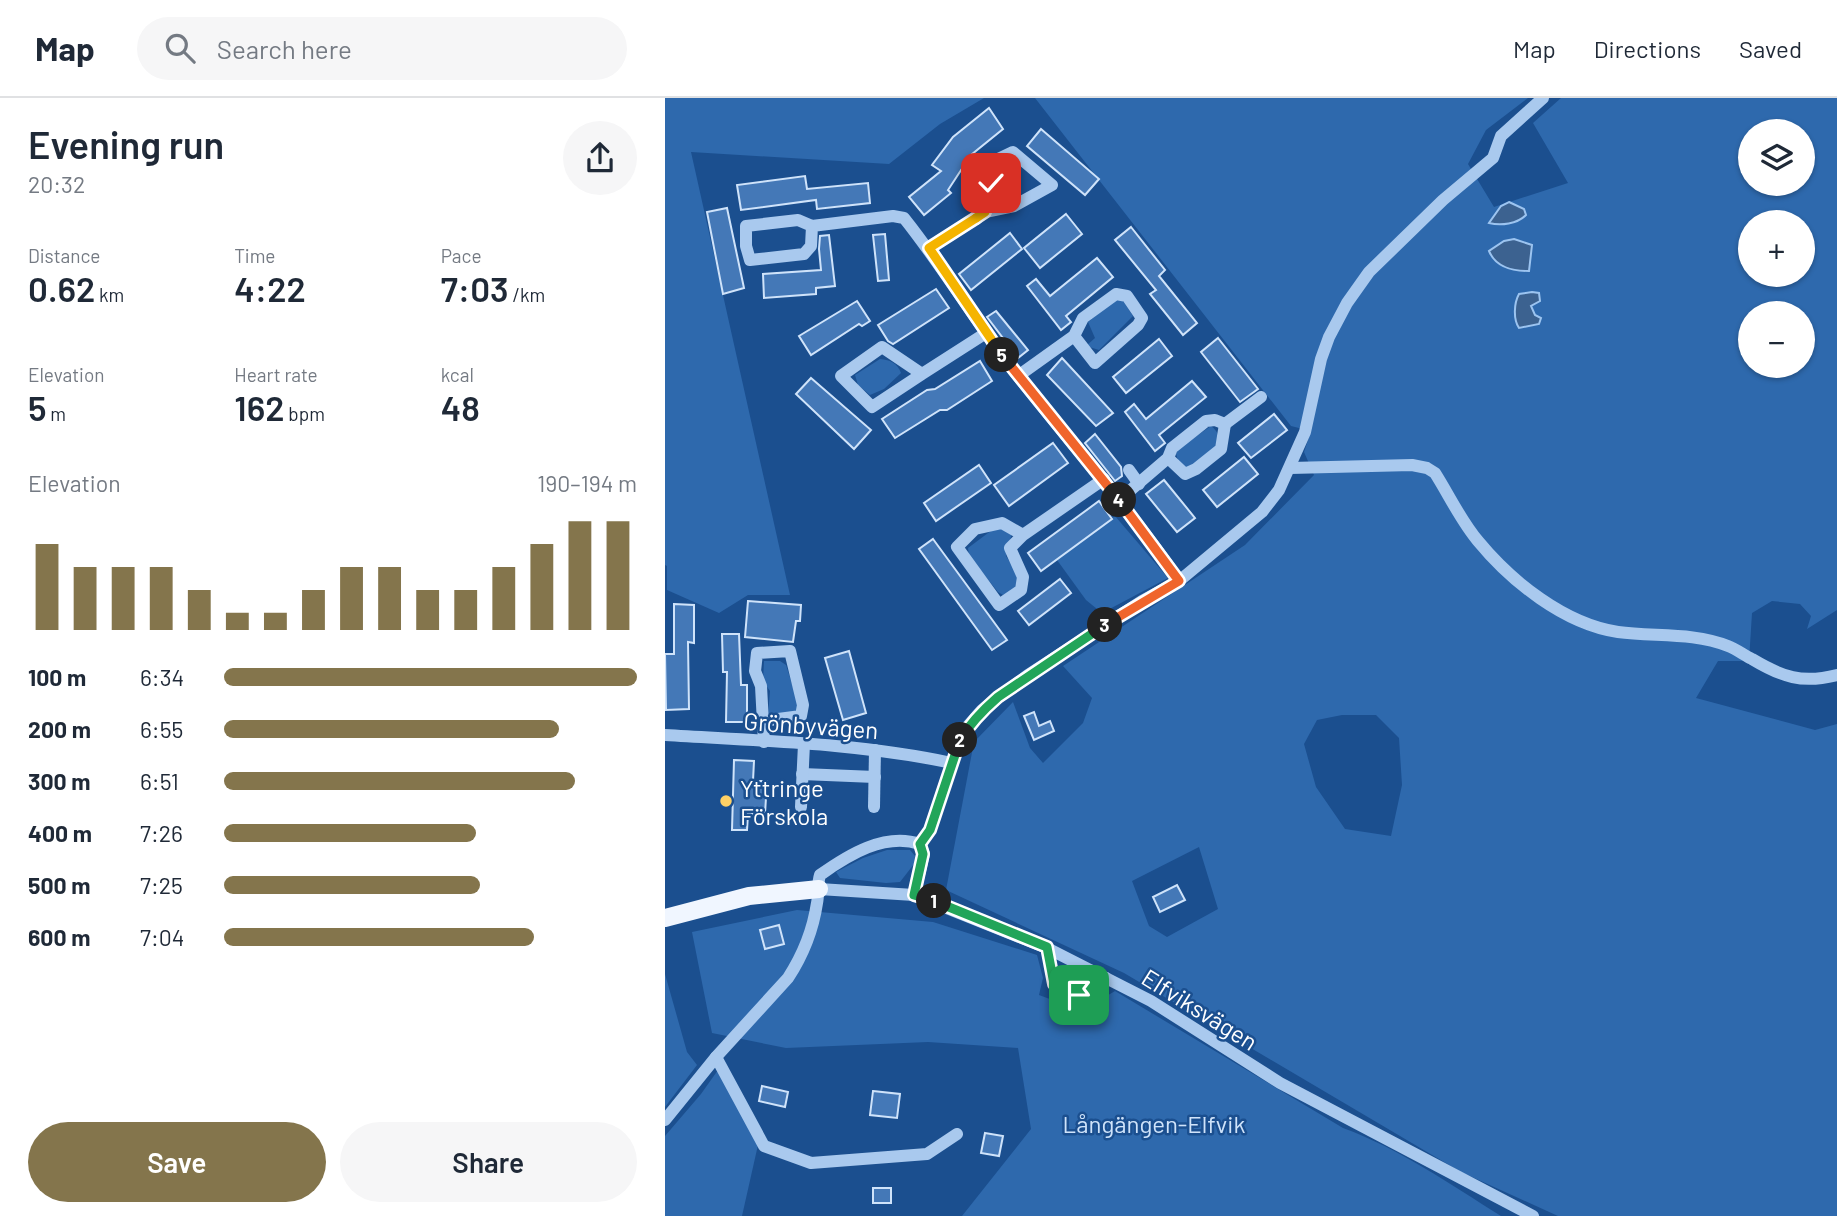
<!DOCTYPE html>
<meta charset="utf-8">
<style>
:root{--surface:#fff;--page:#f6f6f7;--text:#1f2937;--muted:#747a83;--line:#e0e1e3;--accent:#84754c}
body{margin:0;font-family:Barlow,sans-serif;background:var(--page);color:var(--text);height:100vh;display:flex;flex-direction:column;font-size:26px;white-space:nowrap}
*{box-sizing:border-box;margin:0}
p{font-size:23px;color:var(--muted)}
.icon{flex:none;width:38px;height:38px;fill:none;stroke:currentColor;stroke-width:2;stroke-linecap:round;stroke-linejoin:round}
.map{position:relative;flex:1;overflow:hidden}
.sheet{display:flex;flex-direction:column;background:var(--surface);width:665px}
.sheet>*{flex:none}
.controls{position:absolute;left:1073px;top:21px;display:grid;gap:14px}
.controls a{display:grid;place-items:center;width:77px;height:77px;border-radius:50%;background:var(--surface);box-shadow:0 2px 5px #0004;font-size:35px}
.pin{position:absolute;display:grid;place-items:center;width:60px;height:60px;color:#fff;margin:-30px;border-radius:14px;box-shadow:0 4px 10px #0006}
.km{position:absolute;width:35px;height:35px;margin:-18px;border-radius:50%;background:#222;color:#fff;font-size:19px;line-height:35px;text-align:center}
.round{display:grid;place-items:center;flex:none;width:74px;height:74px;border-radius:37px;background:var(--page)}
.summary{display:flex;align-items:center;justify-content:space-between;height:119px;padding:0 28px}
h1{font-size:38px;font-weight:600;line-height:52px}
.metrics{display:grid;grid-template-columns:repeat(3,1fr);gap:10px;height:119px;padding:7px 28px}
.metrics div{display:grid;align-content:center}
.metrics b{font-size:35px;font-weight:600}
.metrics small{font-size:19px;font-weight:400}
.metrics p{font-size:19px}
.chart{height:196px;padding:14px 28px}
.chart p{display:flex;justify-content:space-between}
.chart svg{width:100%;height:126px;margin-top:7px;stroke:var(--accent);stroke-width:6}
.action{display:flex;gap:14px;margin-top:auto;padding:14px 28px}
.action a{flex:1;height:80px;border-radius:42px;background:var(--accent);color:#fff;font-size:28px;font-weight:600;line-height:80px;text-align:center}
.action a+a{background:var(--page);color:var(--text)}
ul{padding:0 28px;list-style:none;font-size:23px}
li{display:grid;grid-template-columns:112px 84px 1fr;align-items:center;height:52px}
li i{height:18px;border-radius:9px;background:var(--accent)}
header{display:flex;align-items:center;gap:42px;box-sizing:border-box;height:98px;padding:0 35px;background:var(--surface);border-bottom:2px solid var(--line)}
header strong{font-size:33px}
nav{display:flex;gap:38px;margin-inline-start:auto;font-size:24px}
.search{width:490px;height:63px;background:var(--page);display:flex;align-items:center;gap:18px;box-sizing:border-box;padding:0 24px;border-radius:38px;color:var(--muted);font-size:26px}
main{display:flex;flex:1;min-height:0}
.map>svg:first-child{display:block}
.green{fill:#2e69ad;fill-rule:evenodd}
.water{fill:#3c6290;stroke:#9cc4f0;stroke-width:2}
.building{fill:#4478b7;stroke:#cfe3fa;stroke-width:2}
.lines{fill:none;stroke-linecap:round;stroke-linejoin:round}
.minor{stroke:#a9c9ee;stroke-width:12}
.major{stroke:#f0f6ff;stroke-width:18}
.split-1-casing{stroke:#fff;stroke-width:14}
.split-2-casing{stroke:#fff;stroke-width:14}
.split-3-casing{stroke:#fff;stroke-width:14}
.split-4-casing{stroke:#fff;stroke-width:14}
.split-5-casing{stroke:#fff;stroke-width:14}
.split-6-casing{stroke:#fff;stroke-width:14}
.split-7-casing{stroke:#fff;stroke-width:14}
.split-1{stroke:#22a559;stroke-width:9}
.split-2{stroke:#22a559;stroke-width:9}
.split-3{stroke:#22a559;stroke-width:9}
.split-4{stroke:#f0652b;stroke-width:9}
.split-5{stroke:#f0652b;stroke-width:9}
.split-6{stroke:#f5b400;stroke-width:9}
.split-7{stroke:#f5b400;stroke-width:9}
.poi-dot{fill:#ffd166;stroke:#1b4f8f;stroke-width:2.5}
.labels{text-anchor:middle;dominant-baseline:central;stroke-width:5;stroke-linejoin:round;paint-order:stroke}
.street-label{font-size:24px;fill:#fff;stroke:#1b4f8f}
.poi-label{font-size:24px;fill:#fff;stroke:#1b4f8f;text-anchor:start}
.park-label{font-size:24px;fill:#cfe3fa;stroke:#1b4f8f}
</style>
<header>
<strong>Map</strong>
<div class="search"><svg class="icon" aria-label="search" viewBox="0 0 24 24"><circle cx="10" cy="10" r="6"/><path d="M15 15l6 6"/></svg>Search here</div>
<nav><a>Map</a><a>Directions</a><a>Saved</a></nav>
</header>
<main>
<section class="sheet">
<div class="summary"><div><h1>Evening run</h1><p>20:32</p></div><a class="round"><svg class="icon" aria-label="share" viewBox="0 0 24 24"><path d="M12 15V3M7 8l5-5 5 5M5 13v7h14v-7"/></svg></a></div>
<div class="metrics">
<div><p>Distance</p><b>0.62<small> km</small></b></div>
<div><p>Time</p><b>4:22</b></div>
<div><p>Pace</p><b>7:03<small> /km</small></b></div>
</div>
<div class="metrics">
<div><p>Elevation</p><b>5<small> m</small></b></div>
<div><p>Heart rate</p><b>162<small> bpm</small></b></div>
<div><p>kcal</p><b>48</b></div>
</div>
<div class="chart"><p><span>Elevation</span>190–194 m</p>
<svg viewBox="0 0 160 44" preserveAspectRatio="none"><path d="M5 44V14M15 44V22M25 44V22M35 44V22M45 44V30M55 44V38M65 44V38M75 44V30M85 44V22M95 44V22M105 44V30M115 44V30M125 44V22M135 44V14M145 44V6M155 44V6"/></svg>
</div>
<ul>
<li><b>100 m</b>6:34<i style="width:100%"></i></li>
<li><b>200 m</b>6:55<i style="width:81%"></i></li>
<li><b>300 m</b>6:51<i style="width:85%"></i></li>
<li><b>400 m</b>7:26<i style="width:61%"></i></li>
<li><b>500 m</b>7:25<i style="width:62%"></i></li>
<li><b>600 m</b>7:04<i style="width:75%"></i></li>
</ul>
<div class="action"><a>Save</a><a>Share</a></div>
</section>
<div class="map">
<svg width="1172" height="1118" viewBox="0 0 1172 1118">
<rect width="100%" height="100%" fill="#1b4f8f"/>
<!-- green -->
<g class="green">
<polygon points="0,0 319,0 275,26 224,66 26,54 125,497 83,497 54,515 2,492 2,468 0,467"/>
<path d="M 370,0 L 863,0 L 821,32 L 803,66 L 829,109 L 903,85 L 868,25 L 896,0 L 1172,0 L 1172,512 L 1142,531 L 1146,518 L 1135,506 L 1107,503 L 1087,515 L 1084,563 L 1053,563 L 1031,600 L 1150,632 L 1172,626 L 1172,1118 L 893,1118 L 796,1074 L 459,875 L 281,792 L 309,644 L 348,604 L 365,650 L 378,665 L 418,625 L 427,600 L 398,568 L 580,447 L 649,377 L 639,354 L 646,333 L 626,328 ZM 1085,33 L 1138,33 L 1138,86 L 1085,86 ZM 1085,124 L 1138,124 L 1138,177 L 1085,177 ZM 1085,215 L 1138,215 L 1138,268 L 1085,268 ZM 677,617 L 711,617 L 734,640 L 737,687 L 726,738 L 680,731 L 651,689 L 639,646 L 652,622 ZM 534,749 L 553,811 L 502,839 L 484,828 L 467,783 Z"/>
<polygon points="455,198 468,218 434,252 421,248 430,240 423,224"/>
<path d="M 215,261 C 226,262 232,265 236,275 L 219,291 L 205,297 L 193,287 L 190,277 Z"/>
<path d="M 546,328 C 561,339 550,352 539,360 C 535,363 529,369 524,370 C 521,370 517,367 514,365 L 511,356 L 514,350 Z"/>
<polygon points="450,418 503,480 437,515 421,502 392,462"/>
<polygon points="331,429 347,435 341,458 353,476 354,484 347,493 338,497 333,494 304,458 303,450"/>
<polygon points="99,563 115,563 121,567 134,608 132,615 103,617 105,593 98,583"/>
<polygon points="222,752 245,752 250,758 249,766 235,784 221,785 175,780 171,774 198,760"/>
<path d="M 132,812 L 268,824 L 372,857 L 378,880 L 374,897 L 417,913 L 450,893 L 678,1030 C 735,1051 785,1086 836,1118 L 297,1118 L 366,1031 L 353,950 L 263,944 L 121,950 L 47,935 L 27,834 Z"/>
<polygon points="0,876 22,954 32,967 0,1009"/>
<polygon points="58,965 95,1038 77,1118 0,1118 0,1038 36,996"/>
</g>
<!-- water -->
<g class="water">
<path d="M 844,104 L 859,111 L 861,117 C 852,126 836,128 824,125 L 836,108 Z"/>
<path d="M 849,141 L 867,147 L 864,173 C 848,173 831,170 824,153 L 839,143 Z"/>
<path d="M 867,194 L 874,195 L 875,203 L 866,208 L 870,217 L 876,220 L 874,226 L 854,230 C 848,221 849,205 854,196 Z"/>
</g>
<!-- building -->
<g class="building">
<polygon points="324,10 338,31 306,57 283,92 286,95 259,117 244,99 276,73 267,67 288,39"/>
<polygon points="376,31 434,81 420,97 362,48"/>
<polygon points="140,78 142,91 203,85 205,105 152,111 151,102 76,112 72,87"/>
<polygon points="62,110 79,190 58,196 42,114"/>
<polygon points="401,116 417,136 375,170 359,150"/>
<polygon points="466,129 500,172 494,178 532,225 518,237 485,196 491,192 450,142"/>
<polygon points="345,135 357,151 306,192 294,176"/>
<polygon points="220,136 224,182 213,183 208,137"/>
<polygon points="164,137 170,188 151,190 151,196 99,200 98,176 156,172 154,151 155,138"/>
<polygon points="432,160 448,179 401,218 406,224 396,232 362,188 371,181 385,198"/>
<polygon points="271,191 284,210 228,246 223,243 213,227"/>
<polygon points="192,203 205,223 197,228 194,226 146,257 134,238"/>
<polygon points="331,213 363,252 353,260 322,219"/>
<polygon points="553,240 593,291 575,304 536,254"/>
<polygon points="494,241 507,258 461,295 448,279"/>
<polygon points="397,260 448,315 431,328 382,277"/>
<polygon points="315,263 327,283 282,312 275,312 230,340 217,321 262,292 270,291"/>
<polygon points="146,280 206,332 189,351 131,296"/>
<polygon points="527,283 541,299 494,337 500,345 490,353 460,314 469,306 481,321"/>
<polygon points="609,316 622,332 586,360 573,345"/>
<polygon points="430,336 456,369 457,378 450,383 420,345"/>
<polygon points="388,345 403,365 344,408 329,387"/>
<polygon points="579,359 593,376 552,409 538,392"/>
<polygon points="314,367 326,385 271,423 259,405"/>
<polygon points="499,382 530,420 512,434 481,396"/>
<polygon points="434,403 447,421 376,473 363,455"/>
<polygon points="268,441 342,542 327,552 254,451"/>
<polygon points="395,481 406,495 364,527 353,513"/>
<polygon points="83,503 136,507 135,523 131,523 128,544 80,539"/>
<polygon points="9,506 29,507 29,545 23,544 24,611 1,612 0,556 9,556"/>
<polygon points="57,536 74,536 76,587 82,587 82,624 61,624 62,574 58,574"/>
<polygon points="184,553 201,615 178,622 160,560"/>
<polygon points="369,614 374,628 385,623 389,633 369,642 359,618"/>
<polygon points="69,662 89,663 88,683 102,683 100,716 83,716 82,732 67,732"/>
<polygon points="512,787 520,802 495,814 488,799"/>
<polygon points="114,827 119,846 100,851 95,832"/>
<polygon points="97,988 123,994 120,1009 94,1003"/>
<polygon points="208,993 235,996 232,1020 205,1017"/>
<polygon points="320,1035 338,1038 334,1058 316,1055"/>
<rect x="208" y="1090" width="18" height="15"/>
</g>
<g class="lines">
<!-- minor -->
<g class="minor">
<path d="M 147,128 L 146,148 L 139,156 L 85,162 L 81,148 L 81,128 L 133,122 L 147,128 L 228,118 L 239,120 C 279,170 312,226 352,277 C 406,346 464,409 514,483"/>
<polyline points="263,151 320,114 349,108 387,87 348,54 325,65 325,85 320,114"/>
<polyline points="257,276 207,309 176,278 217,249 257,276 321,235"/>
<polyline points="353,278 409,238 418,220 451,196 462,198 477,220 473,227 430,265 409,238"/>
<polyline points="560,326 596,299"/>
<path d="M 625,370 L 747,367 L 762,370 L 770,375 C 784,397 796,423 813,443 C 846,483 899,526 953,534 C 989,539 1028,534 1063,548 C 1071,551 1079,557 1087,561 C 1117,579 1137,586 1172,577"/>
<polyline points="464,372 474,386"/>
<polyline points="454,402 503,360 520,376 531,371 556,351 560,326 550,322 541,323 507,350 503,360"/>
<polyline points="358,437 345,450 358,479 356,492 334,507 292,449 310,431 337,425 358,437 439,381"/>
<polyline points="98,623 136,618 138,607 125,553 92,555 90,573 96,588 99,644"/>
<path d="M 0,637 C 96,643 193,645 287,665"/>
<polyline points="137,676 210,679"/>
<polyline points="136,709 139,646"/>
<polyline points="209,709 210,652"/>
<polyline points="255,746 265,732 295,643 303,628 317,612 363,577 477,503 514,483 597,414 614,392 640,334 656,261 664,239 682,205 704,174 778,102 828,60 836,38 878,0"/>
<polyline points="154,791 249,797 382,850 486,903 615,985 868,1118"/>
<polyline points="249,797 259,756 255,746"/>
<polyline points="382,850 389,886 414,897 427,896 441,880"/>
<polyline points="51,959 99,1048 146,1065 262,1056 292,1036"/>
<path d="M 0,1022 L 51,959 L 123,880 C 138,857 148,832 152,805 C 154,796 152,786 155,777 C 183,757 220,734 255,746"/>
</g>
<!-- major -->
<polyline class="major" points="0,820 84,798 154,791"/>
</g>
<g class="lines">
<!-- split-1 casing -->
<g class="split-1-casing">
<polyline id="split-1" points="269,803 382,849 389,886 414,897"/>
</g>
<!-- split-2 casing -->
<g class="split-2-casing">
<polyline id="split-2" points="269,803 249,797 258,756 255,746 265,732 295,642"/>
</g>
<!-- split-3 casing -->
<g class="split-3-casing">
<path id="split-3" d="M 295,642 C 306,624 318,612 333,599 L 440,527"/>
</g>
<!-- split-4 casing -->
<g class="split-4-casing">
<polyline id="split-4" points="440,527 514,483 454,402"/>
</g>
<!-- split-5 casing -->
<g class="split-5-casing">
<polyline id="split-5" points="337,257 454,402"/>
</g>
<!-- split-6 casing -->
<g class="split-6-casing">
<polyline id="split-6" points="311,120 264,150 337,257"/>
</g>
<!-- split-7 casing -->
<g class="split-7-casing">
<polyline id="split-7" points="311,120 320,114 326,85"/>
</g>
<!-- split-1 -->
<use href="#split-1" class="split-1"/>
<!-- split-2 -->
<use href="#split-2" class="split-2"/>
<!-- split-3 -->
<use href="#split-3" class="split-3"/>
<!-- split-4 -->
<use href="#split-4" class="split-4"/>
<!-- split-5 -->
<use href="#split-5" class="split-5"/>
<!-- split-6 -->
<use href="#split-6" class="split-6"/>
<!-- split-7 -->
<use href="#split-7" class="split-7"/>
</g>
<!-- markers -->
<circle class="poi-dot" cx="61" cy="703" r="7"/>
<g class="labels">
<!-- street labels -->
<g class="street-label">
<text transform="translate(146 627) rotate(4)">Grönbyvägen</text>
<text transform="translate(535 911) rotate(32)">Elfviksvägen</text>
</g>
<!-- poi labels -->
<g class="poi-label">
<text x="75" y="689">Yttringe<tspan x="75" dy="28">Förskola</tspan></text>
</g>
<!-- park labels -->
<g class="park-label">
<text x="489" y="1025">Långängen-Elfvik</text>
</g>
</g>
</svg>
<div class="controls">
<a><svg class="icon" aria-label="layers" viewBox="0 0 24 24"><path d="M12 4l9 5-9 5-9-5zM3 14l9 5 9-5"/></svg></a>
<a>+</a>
<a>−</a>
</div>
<div class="pin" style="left:414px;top:897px;background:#1e9e55"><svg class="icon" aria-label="arrive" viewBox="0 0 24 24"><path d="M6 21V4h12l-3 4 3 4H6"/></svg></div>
<div class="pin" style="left:326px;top:85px;background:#d93025"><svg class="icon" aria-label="check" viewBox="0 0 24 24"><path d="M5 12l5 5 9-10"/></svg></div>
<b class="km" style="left:269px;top:803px">1</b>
<b class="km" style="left:295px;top:642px">2</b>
<b class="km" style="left:440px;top:527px">3</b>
<b class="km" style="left:454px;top:402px">4</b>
<b class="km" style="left:337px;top:257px">5</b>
</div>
</main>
